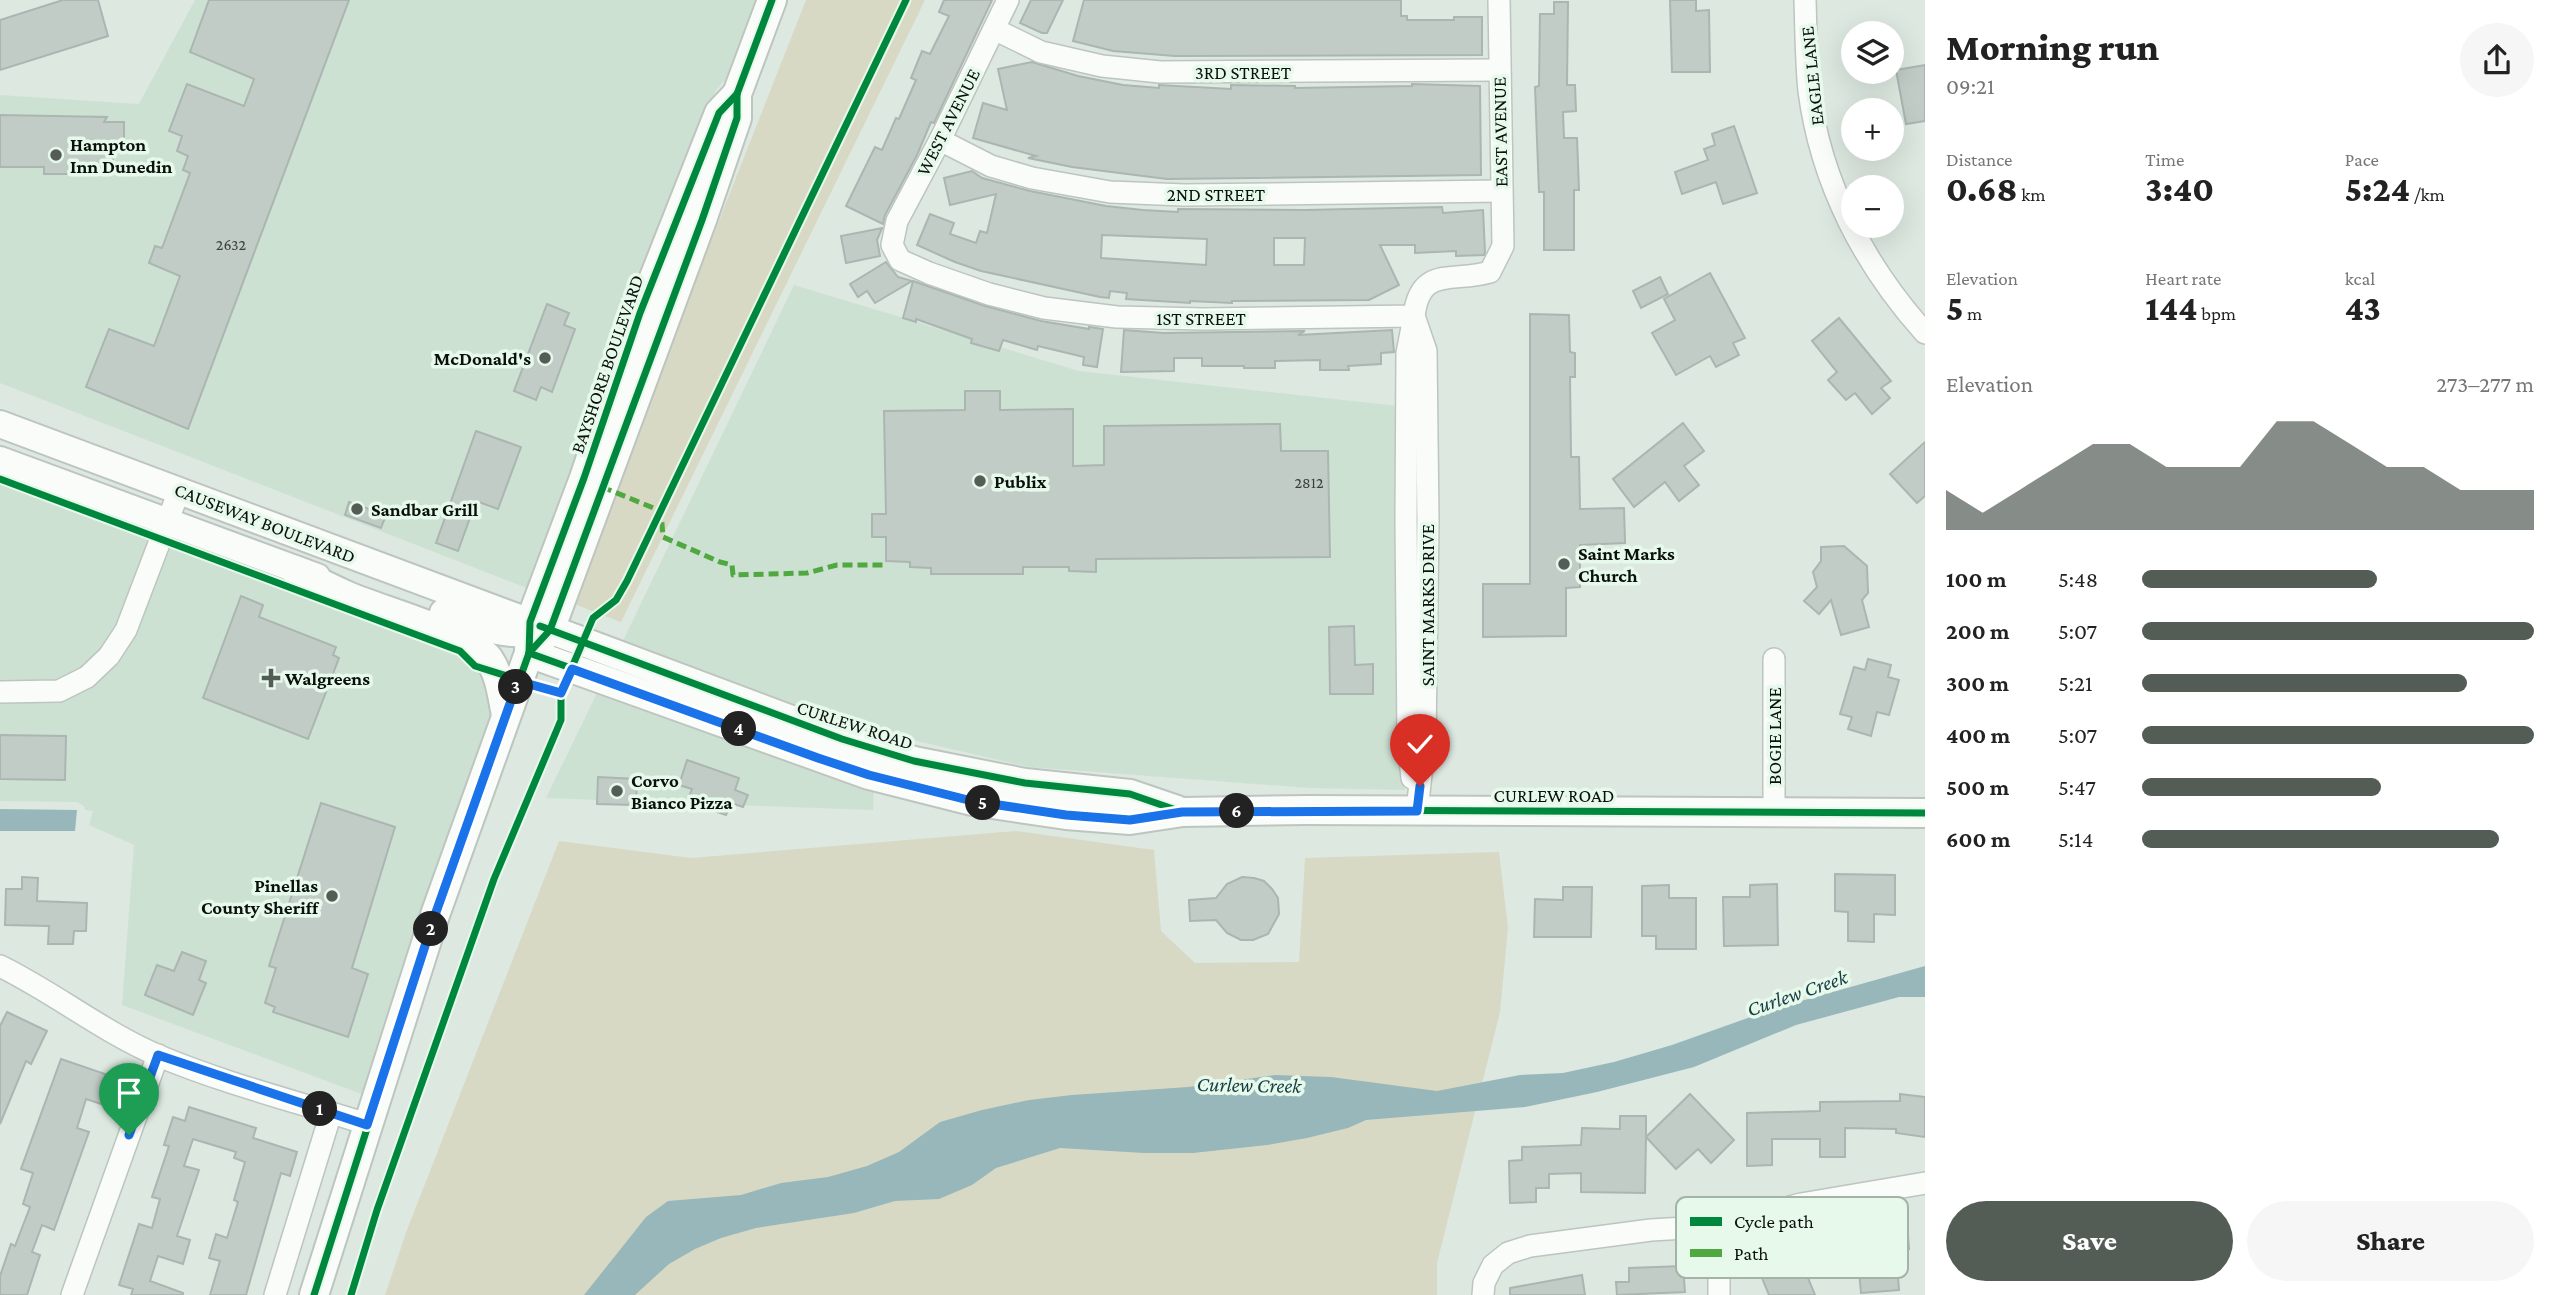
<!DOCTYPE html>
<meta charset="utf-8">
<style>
:root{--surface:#fff;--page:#f6f6f6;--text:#222;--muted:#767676;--accent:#545c56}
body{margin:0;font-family:"Crimson Pro",serif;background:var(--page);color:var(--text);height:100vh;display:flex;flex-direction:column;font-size:26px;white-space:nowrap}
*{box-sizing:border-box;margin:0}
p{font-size:23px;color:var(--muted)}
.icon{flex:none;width:38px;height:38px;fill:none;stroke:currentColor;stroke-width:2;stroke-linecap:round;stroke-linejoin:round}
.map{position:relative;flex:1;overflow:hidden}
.details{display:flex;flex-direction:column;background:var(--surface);width:630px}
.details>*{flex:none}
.fabs{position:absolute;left:1841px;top:21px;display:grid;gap:14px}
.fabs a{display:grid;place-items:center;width:63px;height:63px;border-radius:50%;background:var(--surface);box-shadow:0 7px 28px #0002;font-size:35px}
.pin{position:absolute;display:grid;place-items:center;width:60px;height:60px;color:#fff;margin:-72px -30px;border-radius:50% 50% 50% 0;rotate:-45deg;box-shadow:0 0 7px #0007}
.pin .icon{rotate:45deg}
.km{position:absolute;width:35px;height:35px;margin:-18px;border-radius:50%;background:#222;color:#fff;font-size:19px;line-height:35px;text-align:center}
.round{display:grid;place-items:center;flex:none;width:74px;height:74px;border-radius:37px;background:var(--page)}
.head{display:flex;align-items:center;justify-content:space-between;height:119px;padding:0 21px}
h1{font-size:38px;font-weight:800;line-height:52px}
.stats{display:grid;grid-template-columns:repeat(3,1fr);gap:10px;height:119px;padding:7px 21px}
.stats div{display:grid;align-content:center}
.stats b{font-size:35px;font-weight:800}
.stats small{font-size:19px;font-weight:400}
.stats p{font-size:19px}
.chart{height:196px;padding:14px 21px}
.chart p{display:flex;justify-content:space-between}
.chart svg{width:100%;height:126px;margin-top:7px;fill:var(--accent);opacity:.7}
.primary-button{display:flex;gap:14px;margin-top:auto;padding:14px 21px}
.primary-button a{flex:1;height:80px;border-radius:42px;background:var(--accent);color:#fff;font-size:28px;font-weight:800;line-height:80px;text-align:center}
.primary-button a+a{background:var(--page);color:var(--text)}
ul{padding:0 21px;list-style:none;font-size:23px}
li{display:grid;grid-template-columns:112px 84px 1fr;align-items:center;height:52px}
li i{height:18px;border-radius:9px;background:var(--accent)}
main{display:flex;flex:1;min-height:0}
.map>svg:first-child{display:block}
.built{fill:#cde1d3}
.green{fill:#d8d9c4}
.water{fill:#97b7bb}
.building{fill:#c2ccc7;stroke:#abb5b1;stroke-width:2;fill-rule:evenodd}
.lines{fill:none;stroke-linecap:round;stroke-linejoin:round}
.minor-casing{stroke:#bdc5c0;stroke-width:24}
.tertiary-casing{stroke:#bdc5c0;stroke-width:30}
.secondary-casing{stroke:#bdc5c0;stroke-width:32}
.minor{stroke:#fafcfa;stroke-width:21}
.tertiary{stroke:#fafcfa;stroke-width:26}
.secondary{stroke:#fafcfa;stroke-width:28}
.quiet{stroke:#50a841;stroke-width:5;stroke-dasharray:10 5;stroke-linecap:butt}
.cycleway-casing{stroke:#e6f9eb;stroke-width:11}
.cycleway{stroke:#00873e;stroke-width:7}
.route-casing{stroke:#fff;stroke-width:14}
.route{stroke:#1a73e8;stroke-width:9}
.poi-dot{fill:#545c56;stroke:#e6f9eb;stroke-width:2.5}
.labels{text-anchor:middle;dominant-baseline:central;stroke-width:7;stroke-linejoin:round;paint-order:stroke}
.number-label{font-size:16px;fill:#38403b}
.street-label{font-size:19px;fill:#0a110c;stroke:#e6f9eb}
.poi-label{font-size:19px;font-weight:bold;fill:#0a110c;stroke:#e6f9eb;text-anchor:start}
.water-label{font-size:21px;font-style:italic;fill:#173e46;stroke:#e6f9eb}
.key{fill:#e6f9eb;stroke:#a4b3a8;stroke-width:2}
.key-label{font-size:19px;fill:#0a110c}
</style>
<main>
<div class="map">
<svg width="1925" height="1295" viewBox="0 0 1925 1295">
<rect width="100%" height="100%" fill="#dce8e0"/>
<!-- built -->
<g class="built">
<polygon points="195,0 757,0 731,73 716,90 632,309 532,590 0,383 0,95 139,104"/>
<polygon points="794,285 1079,371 1398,406 1399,739 1405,790 1310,788 1029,767 878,732 877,739 620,647"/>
<polygon points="0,470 154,528 118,625 103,649 82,668 57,681 0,682"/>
<polygon points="171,535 284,576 455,647 482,665 497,714 367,1096 122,1005 134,845 89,825 93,811 85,810 84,806 77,802 0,801 0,702 62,700 93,684"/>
<polygon points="599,689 874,787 873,810 546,798"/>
</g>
<!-- green -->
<g class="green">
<polygon points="806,0 925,0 621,622 574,604 691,292"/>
<polygon points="1016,831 1154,850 1161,931 1195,963 1299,962 1305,858 1499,852 1508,928 1500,1012 1437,1263 1437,1295 385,1295 407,1230 559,841 691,858"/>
</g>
<!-- water -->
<g class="water">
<polygon points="0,809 77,810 75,831 0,831"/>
<polygon points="1925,966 1925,997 1899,997 1796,1025 1694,1067 1597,1092 1525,1107 1366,1120 1348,1128 1307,1138 1267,1145 1193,1153 1144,1153 1060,1148 996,1168 972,1185 939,1199 895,1201 854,1213 756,1228 721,1238 695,1249 669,1264 635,1295 584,1295 646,1217 668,1201 741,1195 781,1183 828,1177 867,1166 899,1152 940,1122 982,1110 1029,1100 1072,1095 1188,1087 1275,1075 1331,1077 1437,1091 1520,1075 1563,1073 1614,1062 1672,1045 1773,1009"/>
</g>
<!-- building -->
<g class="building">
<polygon points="63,0 98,0 108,36 0,70 0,20"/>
<polygon points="209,0 349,0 188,429 86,387 109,329 154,346 180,276 149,263 155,246 162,248 190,173 183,170 188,156 177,151 182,136 169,131 187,84 244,106 254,79 190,52"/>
<polygon points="944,0 992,0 934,123 931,122 917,155 885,215 883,224 846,206 875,147 882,150 896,118 899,119 916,80 911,78 922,51 930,54 949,16 939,12"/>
<polygon points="1031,0 1063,0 1047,33 1042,33 1020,23"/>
<polygon points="1084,0 1401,0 1401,16 1407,16 1407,20 1454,20 1454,17 1482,17 1482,55 1175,56 1113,51 1073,41"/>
<polygon points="1670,0 1696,0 1696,11 1709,10 1710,72 1672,72"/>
<polygon points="1554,2 1568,2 1567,85 1575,85 1576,111 1563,112 1564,138 1577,138 1579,190 1574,190 1574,250 1544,250 1544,192 1539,192 1535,87 1539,86 1540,14 1554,14"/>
<polygon points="1032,62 1078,76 1123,85 1159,88 1159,85 1231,89 1231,85 1295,86 1295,88 1412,86 1412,84 1480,86 1481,175 1167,179 1072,167 1028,158 1036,156 973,138 983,103 1007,110 998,69"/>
<polygon points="1925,65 1925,121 1906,124 1896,70"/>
<polygon points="0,115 107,117 104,122 124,122 124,144 113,144 113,167 72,167 72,174 44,174 44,167 0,167"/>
<polygon points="1734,126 1757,193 1723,204 1716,182 1682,194 1675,172 1708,160 1704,149 1715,145 1712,134"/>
<path d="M 972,171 L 982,178 L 1030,191 L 1106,206 L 1143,210 L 1178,212 L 1178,209 L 1305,210 L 1442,207 L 1443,213 L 1483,210 L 1485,252 L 1484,255 L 1456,256 L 1456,251 L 1415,253 L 1415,245 L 1380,245 L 1399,285 L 1369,300 L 1232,301 L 1232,303 L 1190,301 L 1190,303 L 1126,299 L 1127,293 L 1110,291 L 1109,298 L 1100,297 L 981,271 L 955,262 L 917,245 L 930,214 L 954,223 L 950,234 L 976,243 L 980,231 L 987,233 L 996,194 L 950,205 L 944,178 ZM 1102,235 L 1207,239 L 1206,265 L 1101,258 ZM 1274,238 L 1305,238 L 1304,265 L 1274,265 Z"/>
<polygon points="882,228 877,240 880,256 846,263 841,236"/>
<polygon points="886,262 898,277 912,281 875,303 867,291 858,297 850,284"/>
<polygon points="1710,273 1745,338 1733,343 1739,355 1716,367 1710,356 1676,375 1652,333 1675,320 1664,299"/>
<polygon points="1660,277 1668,294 1641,308 1633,291"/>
<polygon points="913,281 985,306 1041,321 1089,329 1089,327 1103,329 1097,367 1083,365 1084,357 1038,346 1037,350 1003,340 999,351 971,343 972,339 916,319 916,322 903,318"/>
<polygon points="547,304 569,313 564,325 575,329 552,392 541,387 536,400 514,391"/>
<polygon points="1530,314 1569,315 1570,352 1575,353 1575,377 1570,377 1571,457 1579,457 1580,509 1624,508 1625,543 1580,545 1580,587 1566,588 1566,636 1483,637 1483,584 1530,584"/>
<polygon points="1839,318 1891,381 1881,388 1890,398 1872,414 1855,393 1846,400 1828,380 1837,372 1812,341"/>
<polygon points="1124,330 1163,333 1305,331 1298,335 1392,330 1394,352 1381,353 1381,364 1348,366 1349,370 1320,370 1320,360 1275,361 1275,368 1244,368 1244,366 1202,366 1202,358 1174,358 1174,371 1121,372"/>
<polygon points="965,391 1000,391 1000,410 1073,409 1073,466 1104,465 1104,426 1280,424 1281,451 1328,451 1330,557 1096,559 1096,572 1069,571 1069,567 1023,567 1023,574 931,574 931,568 910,567 910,562 886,561 886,537 872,537 872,514 886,514 884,411 965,410"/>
<polygon points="1683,423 1704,451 1684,466 1699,485 1679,501 1665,482 1634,507 1613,479"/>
<polygon points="476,431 521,447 498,509 476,501 458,551 436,543"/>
<polygon points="1925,442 1925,496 1917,503 1890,474"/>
<polygon points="349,502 386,515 381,528 345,515"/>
<polygon points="1844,546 1867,566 1868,593 1862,600 1869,627 1841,635 1831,600 1819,614 1804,601 1817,587 1813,572 1821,561 1821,547"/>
<polygon points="241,596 263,605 259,617 336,647 333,655 339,658 308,739 203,698"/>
<polygon points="1354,626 1355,665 1373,664 1373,694 1330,694 1329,627"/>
<polygon points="1868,659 1891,665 1888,677 1899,680 1889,715 1877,712 1871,736 1848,729 1852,717 1840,714 1854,667 1865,670"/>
<polygon points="0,735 66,736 65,780 0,779"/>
<polygon points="687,760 739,778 735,790 748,795 743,807 731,803 726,815 687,802 692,789 679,785"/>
<polygon points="598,777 637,779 636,805 597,804"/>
<polygon points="321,803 395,827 352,968 368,974 348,1037 273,1012 275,1007 265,1003 276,968 269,966"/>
<polygon points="1835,874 1895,875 1895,915 1874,914 1874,942 1848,941 1848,912 1835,911"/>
<polygon points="22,877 38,878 37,901 87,903 86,931 74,931 73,944 48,944 49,926 5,925 6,889 22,889"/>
<polygon points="1242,877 1254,878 1264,881 1272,889 1278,898 1279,914 1268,934 1253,940 1241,940 1227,933 1216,920 1190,921 1189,900 1216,898 1227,884"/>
<polygon points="1777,884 1778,945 1724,946 1723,897 1750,897 1750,885"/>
<polygon points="1669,885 1669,898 1696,898 1696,949 1656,949 1656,936 1642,936 1642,886"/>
<polygon points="1563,887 1592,887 1591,937 1534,937 1535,899 1563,900"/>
<polygon points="182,952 206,961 199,980 206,983 193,1015 145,995 157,965 174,971"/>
<polygon points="7,1012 47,1031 31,1064 26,1061 0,1124 0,1026"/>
<polygon points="61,1059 111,1076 101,1104 86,1099 77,1128 89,1132 54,1230 42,1225 32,1252 40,1255 27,1295 0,1295 0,1276 11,1244 15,1246 30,1207 23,1204 33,1173 21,1169"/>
<polygon points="1690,1094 1734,1140 1711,1163 1698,1149 1676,1169 1646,1137 1645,1193 1581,1192 1581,1173 1549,1174 1549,1188 1536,1188 1536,1202 1510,1203 1509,1161 1522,1160 1522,1147 1581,1145 1582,1128 1620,1129 1620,1116 1646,1116 1646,1137"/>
<polygon points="1900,1094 1925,1097 1925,1137 1896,1133 1896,1129 1845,1128 1845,1157 1820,1157 1820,1139 1772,1139 1772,1165 1747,1166 1747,1113 1820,1111 1820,1102 1900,1101"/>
<polygon points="189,1107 256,1128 253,1138 297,1152 290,1176 281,1173 246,1295 210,1295 220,1261 209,1258 216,1234 227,1238 238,1202 234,1200 245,1162 234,1158 236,1152 193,1139 184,1166 199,1170 177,1236 190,1240 183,1264 158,1256 150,1281 183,1293 183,1295 131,1295 133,1289 119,1285 139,1224 152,1228 160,1199 152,1197 169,1146 164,1145 173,1117 185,1121"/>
<polygon points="1908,1236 1909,1249 1896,1250 1899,1290 1861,1293 1856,1240"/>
<polygon points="1795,1246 1799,1256 1812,1251 1821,1273 1808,1278 1815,1295 1769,1295 1755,1261"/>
<polygon points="1683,1266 1685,1292 1617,1295 1616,1282 1629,1282 1629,1268"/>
<polygon points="1582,1275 1585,1295 1510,1295 1510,1288"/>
</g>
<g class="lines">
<!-- minor casing -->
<g class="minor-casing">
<g id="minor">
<path d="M 1008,0 L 940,140 L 897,221 L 892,245 L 900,260 L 929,273 L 989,294 L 1044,308 L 1117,317 L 1203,319 L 1414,316 C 1420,265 1453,283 1490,272 L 1503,246 L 1499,0"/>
<path d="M 1805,0 C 1806,30 1806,61 1809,91 C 1821,183 1864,265 1925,333"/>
<polyline points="994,29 1041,52 1102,66 1160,72 1499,70"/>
<polyline points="940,140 991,166 1032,178 1110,192 1184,195 1501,191"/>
<polyline points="1414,316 1426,351 1428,521 1425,738 1417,811"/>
<polyline points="1774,659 1774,812"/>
<polyline points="0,692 59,691 87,677 109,656 126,630 179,491"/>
<polyline points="1412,778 1408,739 1406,521 1407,353 1414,317"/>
<path d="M 0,966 C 55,993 103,1032 159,1056 C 226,1084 298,1102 367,1124"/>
<polyline points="1719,1226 1719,1295"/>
<polyline points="72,1295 158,1055"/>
<polyline points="275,1295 331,1113"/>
<polyline points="1483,1295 1484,1283 1493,1265 1508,1253 1530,1246 1651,1230 1719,1226 1801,1204 1925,1183"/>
</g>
</g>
<!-- tertiary casing -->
<g class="tertiary-casing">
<g id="tertiary">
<polyline points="0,424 530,622"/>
<polyline points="0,460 317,577"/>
</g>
</g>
<!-- secondary casing -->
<g class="secondary-casing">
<g id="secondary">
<path d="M 295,570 C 312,579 330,588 348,596 C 380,610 470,634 489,659 C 500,675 502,696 506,715"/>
<path d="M 444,613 C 478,626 510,638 547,630"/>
<polyline points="533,623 842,739 914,761 1025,783 1130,794 1177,810"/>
<polyline points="529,653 869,775 972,801 1066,815 1130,820 1183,812 1307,810 1925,813"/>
<polyline points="529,653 550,630 702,220 737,118 737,94 772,0"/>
<polyline points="314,1295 435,915 529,653 530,622 584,478 640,313 719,113 737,94"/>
</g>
</g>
<!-- minor -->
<use href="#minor" class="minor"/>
<!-- tertiary -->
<use href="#tertiary" class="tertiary"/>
<!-- secondary -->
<use href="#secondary" class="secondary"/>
<!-- quiet -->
<polyline class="quiet" points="602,487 661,511 663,537 720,562 732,565 733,575 807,573 837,565 887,565"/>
<!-- cycleway casing -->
<g class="cycleway-casing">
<g id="cycleway">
<polyline points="0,479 460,651 475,666 561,693"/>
<polyline points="540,626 842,739 914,761 1025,783 1130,794 1179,811"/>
<polyline points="529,653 869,775 972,801 1066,815 1130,820 1183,812 1307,810 1925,813"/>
<polyline points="529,653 550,630 702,220 737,118 737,94 772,0"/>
<polyline points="314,1295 435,915 529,653 530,622 584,478 640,313 719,113 737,94"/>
<polyline points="351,1295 377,1210 494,879 561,720 561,693 593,618 616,600 627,581 906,0"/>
</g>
</g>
<!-- cycleway -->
<use href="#cycleway" class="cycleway"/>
</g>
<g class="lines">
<!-- route casing -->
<g class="route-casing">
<polyline id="route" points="129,1135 158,1055 367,1125 435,915 518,681 561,693 572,669 818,758 869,775 972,801 1066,815 1130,820 1182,812 1417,811 1420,786"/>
</g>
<!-- route -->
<use href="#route" class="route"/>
</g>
<!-- markers -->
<g class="poi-dot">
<circle cx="56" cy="155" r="7"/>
<circle cx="545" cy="358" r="7"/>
<circle cx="980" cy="481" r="7"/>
<circle cx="357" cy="509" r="7"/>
<circle cx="1564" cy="564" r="7"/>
<path d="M267.5 667.5h7v7h7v7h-7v7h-7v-7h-7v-7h7z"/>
<circle cx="617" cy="791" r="7"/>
<circle cx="332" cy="896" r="7"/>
</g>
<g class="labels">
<!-- number labels -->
<g class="number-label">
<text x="231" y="244">2632</text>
<text x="1309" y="482">2812</text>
</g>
<!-- street labels -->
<g class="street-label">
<text x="1243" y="72">3RD STREET</text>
<text transform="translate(1812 76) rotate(-96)">EAGLE LANE</text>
<text transform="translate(948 122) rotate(-63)">WEST AVENUE</text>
<text transform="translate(1500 132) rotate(-91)">EAST AVENUE</text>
<text x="1216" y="194">2ND STREET</text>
<text x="1201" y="318">1ST STREET</text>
<text transform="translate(607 364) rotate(-71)">BAYSHORE BOULEVARD</text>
<text transform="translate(265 523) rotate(21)">CAUSEWAY BOULEVARD</text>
<text transform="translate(1427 605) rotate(-90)">SAINT MARKS DRIVE</text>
<text transform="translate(855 725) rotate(18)">CURLEW ROAD</text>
<text transform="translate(1774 736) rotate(-90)">BOGIE LANE</text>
<text x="1554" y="795">CURLEW ROAD</text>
</g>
<!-- poi labels -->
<g class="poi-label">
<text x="70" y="144">Hampton<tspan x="70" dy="22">Inn Dunedin</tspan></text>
<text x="531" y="358" text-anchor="end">McDonald's</text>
<text x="994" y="481">Publix</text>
<text x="371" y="509">Sandbar Grill</text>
<text x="1578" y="553">Saint Marks<tspan x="1578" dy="22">Church</tspan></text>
<text x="285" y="678">Walgreens</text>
<text x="631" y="780">Corvo<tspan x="631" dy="22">Bianco Pizza</tspan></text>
<text x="318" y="885" text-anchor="end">Pinellas<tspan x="318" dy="22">County Sheriff</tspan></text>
</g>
<!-- water labels -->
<g class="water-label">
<text transform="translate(1797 993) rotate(-19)">Curlew Creek</text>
<text transform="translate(1249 1085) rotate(1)">Curlew Creek</text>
</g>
</g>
<!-- legend -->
<rect x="1676" y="1197" width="232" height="81" rx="10" class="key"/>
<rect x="1690" y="1217" width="32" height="9" fill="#00873e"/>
<rect x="1690" y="1249" width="32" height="8" fill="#50a841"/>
<g class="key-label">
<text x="1734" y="1228">Cycle path</text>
<text x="1734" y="1260">Path</text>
</g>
</svg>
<div class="fabs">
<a><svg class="icon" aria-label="layers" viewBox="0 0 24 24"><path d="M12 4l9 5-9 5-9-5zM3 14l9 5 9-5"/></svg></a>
<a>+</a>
<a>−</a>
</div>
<div class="pin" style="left:129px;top:1135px;background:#1e9e55"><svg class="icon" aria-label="arrive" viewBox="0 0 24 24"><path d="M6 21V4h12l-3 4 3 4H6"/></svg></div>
<div class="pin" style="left:1420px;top:786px;background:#d93025"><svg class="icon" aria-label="check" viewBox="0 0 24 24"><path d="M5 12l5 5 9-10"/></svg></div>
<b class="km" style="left:320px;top:1109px">1</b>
<b class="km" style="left:431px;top:929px">2</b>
<b class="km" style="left:516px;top:687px">3</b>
<b class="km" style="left:739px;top:729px">4</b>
<b class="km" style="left:983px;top:803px">5</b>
<b class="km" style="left:1237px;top:811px">6</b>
</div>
<section class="details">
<div class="head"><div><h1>Morning run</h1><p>09:21</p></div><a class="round"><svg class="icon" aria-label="share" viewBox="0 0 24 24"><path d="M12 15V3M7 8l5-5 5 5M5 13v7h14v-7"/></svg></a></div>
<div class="stats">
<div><p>Distance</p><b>0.68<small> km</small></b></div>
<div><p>Time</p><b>3:40</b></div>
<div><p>Pace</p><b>5:24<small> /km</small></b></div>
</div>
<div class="stats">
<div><p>Elevation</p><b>5<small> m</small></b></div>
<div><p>Heart rate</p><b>144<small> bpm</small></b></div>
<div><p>kcal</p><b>43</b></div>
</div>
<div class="chart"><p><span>Elevation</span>273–277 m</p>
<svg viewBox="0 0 160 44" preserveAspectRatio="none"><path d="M0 44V30L10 38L20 30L30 22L40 14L50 14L60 22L70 22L80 22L90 6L100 6L110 14L120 22L130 22L140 30L150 30L160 30V44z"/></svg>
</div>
<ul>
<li><b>100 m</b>5:48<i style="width:60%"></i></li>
<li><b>200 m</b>5:07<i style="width:100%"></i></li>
<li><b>300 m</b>5:21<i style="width:83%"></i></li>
<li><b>400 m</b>5:07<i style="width:100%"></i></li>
<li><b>500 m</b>5:47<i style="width:61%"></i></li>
<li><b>600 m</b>5:14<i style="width:91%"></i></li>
</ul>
<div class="primary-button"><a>Save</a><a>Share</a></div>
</section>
</main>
